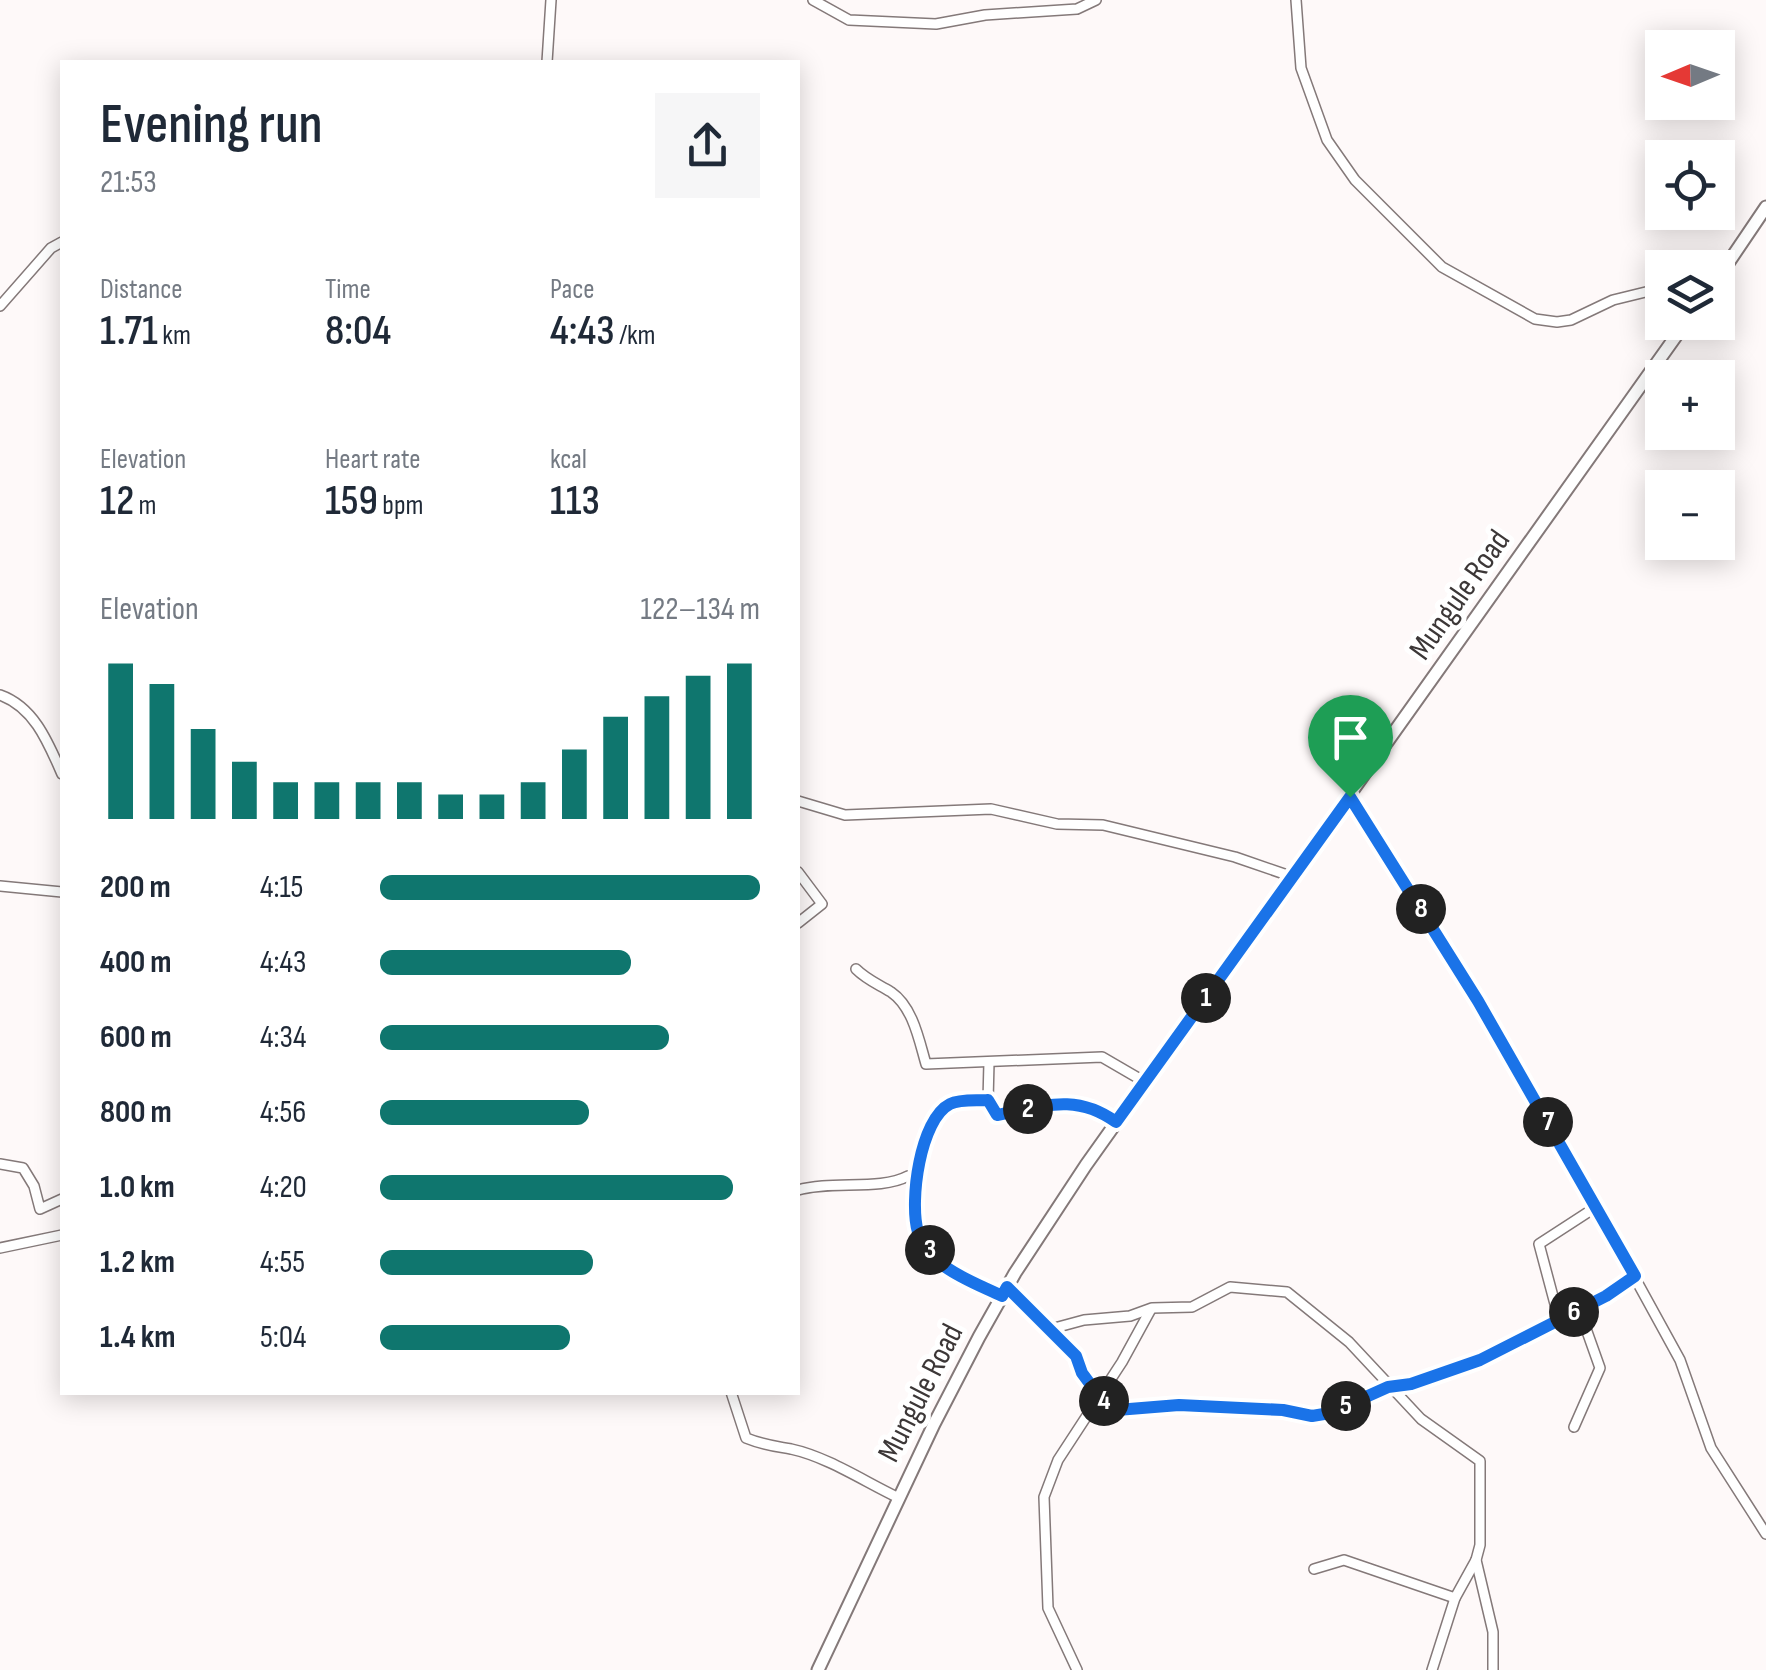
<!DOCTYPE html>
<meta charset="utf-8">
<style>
:root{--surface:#fff;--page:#f6f6f7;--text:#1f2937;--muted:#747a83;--accent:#0f766e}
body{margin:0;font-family:"Sofia Sans Condensed",sans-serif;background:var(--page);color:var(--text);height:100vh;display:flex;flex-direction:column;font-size:38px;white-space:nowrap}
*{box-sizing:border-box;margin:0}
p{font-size:32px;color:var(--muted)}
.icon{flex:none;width:55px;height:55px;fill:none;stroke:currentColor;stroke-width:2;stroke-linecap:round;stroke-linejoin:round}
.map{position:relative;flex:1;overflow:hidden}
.panel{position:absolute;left:60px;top:60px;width:740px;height:1335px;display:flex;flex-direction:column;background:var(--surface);border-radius:0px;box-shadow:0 5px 25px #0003}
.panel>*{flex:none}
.needle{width:65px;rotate:268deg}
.tools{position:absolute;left:1645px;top:30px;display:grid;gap:20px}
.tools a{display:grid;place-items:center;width:90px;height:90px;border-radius:0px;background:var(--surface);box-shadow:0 5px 25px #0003;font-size:50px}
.pin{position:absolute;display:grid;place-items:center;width:85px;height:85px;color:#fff;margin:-102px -42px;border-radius:50% 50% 50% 0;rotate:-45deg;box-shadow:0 0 10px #0007}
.pin .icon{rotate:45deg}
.km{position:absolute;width:50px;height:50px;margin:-25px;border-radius:50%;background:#222;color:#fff;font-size:28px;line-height:50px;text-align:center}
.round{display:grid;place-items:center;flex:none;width:105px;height:105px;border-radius:0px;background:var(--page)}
.summary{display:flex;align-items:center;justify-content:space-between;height:170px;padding:0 40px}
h1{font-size:55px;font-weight:600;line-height:75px}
.stats{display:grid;grid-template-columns:repeat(3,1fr);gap:15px;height:170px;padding:10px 40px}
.stats div{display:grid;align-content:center}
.stats b{font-size:42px;font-weight:600}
.stats small{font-size:28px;font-weight:400}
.stats p{font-size:28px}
.chart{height:280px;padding:20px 40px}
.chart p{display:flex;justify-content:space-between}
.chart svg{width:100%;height:180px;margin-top:10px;stroke:var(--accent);stroke-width:6}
ul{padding:0 40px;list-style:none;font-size:32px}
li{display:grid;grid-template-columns:160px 120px 1fr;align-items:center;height:75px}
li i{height:25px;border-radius:12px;background:var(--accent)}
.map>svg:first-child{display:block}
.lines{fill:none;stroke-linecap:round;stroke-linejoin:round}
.minor-casing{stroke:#847979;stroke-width:12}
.tertiary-casing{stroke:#847979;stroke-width:15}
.minor{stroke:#fff;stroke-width:9}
.tertiary{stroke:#fff;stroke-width:11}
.route-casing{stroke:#fff;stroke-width:20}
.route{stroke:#1a73e8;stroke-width:12}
.labels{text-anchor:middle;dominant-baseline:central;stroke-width:10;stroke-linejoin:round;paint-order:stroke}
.street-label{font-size:32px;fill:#3c3737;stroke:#fff}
</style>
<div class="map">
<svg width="1766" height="1670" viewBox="0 0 1766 1670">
<rect width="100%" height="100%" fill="#fef9f9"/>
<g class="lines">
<!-- minor casing -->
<g class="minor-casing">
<g id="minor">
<polyline points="813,0 849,20 936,24 985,15 1077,9 1096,0"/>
<polyline points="1296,0 1301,68 1327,140 1355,180 1442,267 1535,319 1557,322 1571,320 1613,300 1662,288"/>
<polyline points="547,62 551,0"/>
<polyline points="0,306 51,248 62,242"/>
<path d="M 0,695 C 34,707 48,742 62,774"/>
<polyline points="1350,797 1478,1001 1596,1207 1680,1360 1711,1448 1766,1534"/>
<polyline points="798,801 845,815 991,809 1057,824 1103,825 1235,857 1293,877"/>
<polyline points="798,872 822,904 798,923"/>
<polyline points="0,886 62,892"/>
<path d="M 856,969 C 867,980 878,984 891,992 C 913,1007 919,1040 926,1064 L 1102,1057 L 1145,1082"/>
<path d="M 989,1062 L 988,1101 L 997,1115 C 1044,1106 1076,1093 1117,1123"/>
<path d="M 988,1101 C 977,1101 960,1099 950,1104 C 920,1119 909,1202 918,1232 C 928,1268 973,1282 1002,1296"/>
<polyline points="0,1164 23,1168 34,1186 40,1209 62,1199"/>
<path d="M 798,1190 C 832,1180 880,1191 908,1176 L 916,1179"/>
<polyline points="0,1248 62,1235"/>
<polyline points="1007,1287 1076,1356 1082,1373 1099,1396 1117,1410 1179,1405 1283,1410 1313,1415 1330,1413 1388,1387 1411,1384 1479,1360 1606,1296 1635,1276"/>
<polyline points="1559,1319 1539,1244 1596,1207"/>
<polyline points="1047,1330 1084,1320 1130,1316 1152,1308 1192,1307 1230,1287 1287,1292 1349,1342 1421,1419 1480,1461 1480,1545 1476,1560 1493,1632 1493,1670"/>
<path d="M 731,1392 L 746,1438 C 763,1445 774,1446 791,1449 C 828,1457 865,1482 899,1498"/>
<polyline points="1574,1427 1600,1368 1579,1309"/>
<polyline points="1314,1569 1344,1560 1455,1598"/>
<polyline points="1077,1670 1048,1608 1044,1497 1058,1460 1122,1362 1151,1309"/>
<polyline points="1432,1670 1455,1598 1476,1560"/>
</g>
</g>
<!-- tertiary casing -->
<g class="tertiary-casing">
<g id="tertiary">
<polyline points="1718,278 1766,207"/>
<polyline points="818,1670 934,1424 979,1337 1015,1273 1086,1165 1686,322"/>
</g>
</g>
<!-- minor -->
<use href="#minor" class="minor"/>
<!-- tertiary -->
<use href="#tertiary" class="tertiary"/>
</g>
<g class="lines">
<!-- route casing -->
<g class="route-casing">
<path id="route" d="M 1350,797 L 1478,1001 L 1635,1276 L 1606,1296 L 1480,1360 L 1411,1384 L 1388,1387 L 1330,1413 L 1312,1416 L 1283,1410 L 1179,1405 L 1117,1410 L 1099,1396 L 1082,1373 L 1076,1356 L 1007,1287 L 1002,1296 C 974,1282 929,1268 918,1232 C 909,1202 920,1119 950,1104 C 960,1099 977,1101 988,1100 L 997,1115 C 1044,1106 1076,1093 1116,1122 Z"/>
</g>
<!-- route -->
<use href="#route" class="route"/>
</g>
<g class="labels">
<!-- street labels -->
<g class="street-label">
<text transform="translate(1460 595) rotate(-55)">Mungule Road</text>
<text transform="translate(921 1393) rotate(-63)">Mungule Road</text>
</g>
</g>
</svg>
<div class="tools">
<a><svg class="needle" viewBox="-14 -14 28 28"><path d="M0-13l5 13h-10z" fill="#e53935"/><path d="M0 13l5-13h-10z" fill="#747a83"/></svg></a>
<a><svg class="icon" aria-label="locate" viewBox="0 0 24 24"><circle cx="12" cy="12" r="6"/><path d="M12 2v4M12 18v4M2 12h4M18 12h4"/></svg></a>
<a><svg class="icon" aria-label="layers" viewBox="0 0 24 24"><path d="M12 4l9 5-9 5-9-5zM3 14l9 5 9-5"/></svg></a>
<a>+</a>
<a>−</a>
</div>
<div class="pin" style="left:1350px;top:797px;background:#1e9e55"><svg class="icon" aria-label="arrive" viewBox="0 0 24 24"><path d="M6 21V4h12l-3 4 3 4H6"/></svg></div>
<b class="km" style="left:1206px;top:998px">1</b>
<b class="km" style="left:1028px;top:1109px">2</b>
<b class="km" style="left:930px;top:1250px">3</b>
<b class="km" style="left:1104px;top:1401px">4</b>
<b class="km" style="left:1346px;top:1406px">5</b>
<b class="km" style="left:1574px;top:1312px">6</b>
<b class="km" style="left:1548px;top:1122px">7</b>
<b class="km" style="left:1421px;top:909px">8</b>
<section class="panel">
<div class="summary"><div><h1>Evening run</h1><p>21:53</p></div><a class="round"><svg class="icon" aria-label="share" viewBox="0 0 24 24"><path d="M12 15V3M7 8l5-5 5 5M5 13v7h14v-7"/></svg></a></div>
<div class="stats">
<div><p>Distance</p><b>1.71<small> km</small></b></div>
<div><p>Time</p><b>8:04</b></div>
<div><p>Pace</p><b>4:43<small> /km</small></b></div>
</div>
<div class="stats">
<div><p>Elevation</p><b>12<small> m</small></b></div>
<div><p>Heart rate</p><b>159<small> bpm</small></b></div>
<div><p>kcal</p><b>113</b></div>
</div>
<div class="chart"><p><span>Elevation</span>122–134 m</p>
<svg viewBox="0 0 160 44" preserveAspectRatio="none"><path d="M5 44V6M15 44V11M25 44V22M35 44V30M45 44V35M55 44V35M65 44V35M75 44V35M85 44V38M95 44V38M105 44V35M115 44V27M125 44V19M135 44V14M145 44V9M155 44V6"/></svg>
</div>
<ul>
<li><b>200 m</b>4:15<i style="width:100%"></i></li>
<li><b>400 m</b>4:43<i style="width:66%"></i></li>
<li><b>600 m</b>4:34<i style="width:76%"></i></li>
<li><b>800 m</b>4:56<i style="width:55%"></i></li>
<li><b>1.0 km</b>4:20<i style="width:93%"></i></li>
<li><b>1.2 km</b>4:55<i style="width:56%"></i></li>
<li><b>1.4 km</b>5:04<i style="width:50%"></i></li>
</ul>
</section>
</div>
